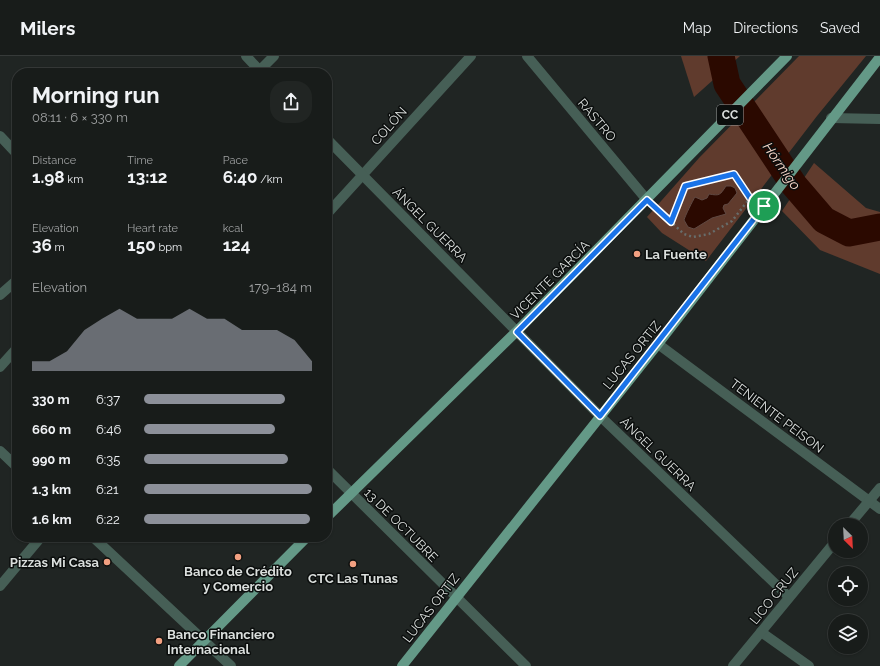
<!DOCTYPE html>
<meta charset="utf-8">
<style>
:root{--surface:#181c1a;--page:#212523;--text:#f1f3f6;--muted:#9fa1a2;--line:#363a39;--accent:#8c9099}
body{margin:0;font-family:Raleway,sans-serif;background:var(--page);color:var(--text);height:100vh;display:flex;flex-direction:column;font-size:15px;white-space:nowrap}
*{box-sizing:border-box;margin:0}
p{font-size:13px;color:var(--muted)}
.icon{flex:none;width:22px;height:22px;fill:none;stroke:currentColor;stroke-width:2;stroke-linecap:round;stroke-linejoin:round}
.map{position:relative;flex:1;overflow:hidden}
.drawer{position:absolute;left:12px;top:12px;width:320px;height:474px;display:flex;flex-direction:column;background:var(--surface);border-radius:16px;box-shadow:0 1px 3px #0004,0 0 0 1px var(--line)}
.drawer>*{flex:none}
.needle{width:26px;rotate:156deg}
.buttons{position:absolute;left:828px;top:462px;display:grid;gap:8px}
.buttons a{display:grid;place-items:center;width:40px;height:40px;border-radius:50%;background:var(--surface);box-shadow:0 1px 3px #0004,0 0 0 1px var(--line);font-size:20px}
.pin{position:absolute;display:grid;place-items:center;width:34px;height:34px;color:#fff;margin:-17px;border:2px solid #fff;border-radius:50%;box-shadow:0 1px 4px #0007}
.round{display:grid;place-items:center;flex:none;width:42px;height:42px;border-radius:16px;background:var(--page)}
.summary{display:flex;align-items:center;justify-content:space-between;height:68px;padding:0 20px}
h1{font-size:22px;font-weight:700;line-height:30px}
.stats{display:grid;grid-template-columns:repeat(3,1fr);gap:6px;height:68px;padding:4px 20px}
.stats div{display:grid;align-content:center}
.stats b{font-size:17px;font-weight:700}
.stats small{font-size:11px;font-weight:400}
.stats p{font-size:11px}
.chart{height:112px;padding:8px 20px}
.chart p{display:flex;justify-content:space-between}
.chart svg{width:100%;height:72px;margin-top:4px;fill:var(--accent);opacity:.7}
ul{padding:0 20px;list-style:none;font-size:13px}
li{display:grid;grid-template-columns:64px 48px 1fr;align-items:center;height:30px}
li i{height:10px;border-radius:5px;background:var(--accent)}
header{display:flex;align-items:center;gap:24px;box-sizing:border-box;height:56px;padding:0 20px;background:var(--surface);border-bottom:1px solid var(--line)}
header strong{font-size:19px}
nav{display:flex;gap:22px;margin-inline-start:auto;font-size:14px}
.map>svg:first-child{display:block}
.green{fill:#603b2d}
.water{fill:#2b0900;stroke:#604942}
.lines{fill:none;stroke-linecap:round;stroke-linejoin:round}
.river{stroke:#2b0900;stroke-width:27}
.path{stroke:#686d6b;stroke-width:2.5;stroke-dasharray:2 3;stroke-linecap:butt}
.minor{stroke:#465f56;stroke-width:10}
.tertiary{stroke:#465f56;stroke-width:10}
.primary{stroke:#649987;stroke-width:10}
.route-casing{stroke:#fff;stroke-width:8}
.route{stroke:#1a73e8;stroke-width:5}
.poi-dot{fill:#f2a081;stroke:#0b0e0d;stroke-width:1.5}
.labels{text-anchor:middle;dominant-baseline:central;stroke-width:3;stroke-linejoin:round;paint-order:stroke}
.shield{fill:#0b0e0d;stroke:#9da09f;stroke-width:1}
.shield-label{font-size:12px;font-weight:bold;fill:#dbdfdd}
.street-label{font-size:13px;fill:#dbdfdd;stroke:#0b0e0d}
.poi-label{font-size:13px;font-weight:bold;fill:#dbdfdd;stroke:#0b0e0d;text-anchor:start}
.water-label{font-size:14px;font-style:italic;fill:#fbd9cc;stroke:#0b0e0d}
</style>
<header>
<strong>Milers</strong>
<nav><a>Map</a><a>Directions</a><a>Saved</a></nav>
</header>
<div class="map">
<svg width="880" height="610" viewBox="0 0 880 610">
<rect width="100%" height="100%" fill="#202523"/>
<!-- green -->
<g class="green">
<polygon points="681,0 740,0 694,41"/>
<polygon points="799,0 866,0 817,60 706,205 662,177 647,161 699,102"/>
<polygon points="814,107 866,152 880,156 880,218 820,194 782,155"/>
</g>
<!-- water -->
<path class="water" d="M 726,130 L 731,130 L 735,132 L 737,137 L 728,148 L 724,149 L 723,152 L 726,158 L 712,162 L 694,173 L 688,171 L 684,164 C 685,160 693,144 695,141 L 702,144 L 707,142 L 709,138 C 720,140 720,139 726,130 Z"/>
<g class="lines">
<!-- river -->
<polyline class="river" points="721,0 727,28 794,129 824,164 849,177 880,171"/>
<!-- path -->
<g class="path">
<polyline points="655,151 684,178 693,181 709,178 732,165 750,142 755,145"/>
<polyline points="671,166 685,129 734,118 750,142"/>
</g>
<!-- minor -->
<g class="minor">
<polyline points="527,0 647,144"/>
<polyline points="257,17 274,0"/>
<polyline points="831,62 880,63"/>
<polyline points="0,80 17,98"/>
<polyline points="327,158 471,0"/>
<polyline points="0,239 17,224"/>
<polyline points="658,288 880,453"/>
<polyline points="0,311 17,292"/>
<polyline points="600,360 789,541"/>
<polyline points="0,395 17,411"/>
<polyline points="327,413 526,610"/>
<polyline points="849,469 880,432"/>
<polyline points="93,481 231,610"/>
<polyline points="0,530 41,481"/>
<polyline points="761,576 809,610"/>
<polyline points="733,610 835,486"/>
</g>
<!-- tertiary -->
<g class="tertiary">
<polyline points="246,0 262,17"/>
<polyline points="327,83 600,360"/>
</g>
<!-- primary -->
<g class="primary">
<polyline points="327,461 517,275 787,0"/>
<polyline points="179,610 307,481"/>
<polyline points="402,610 658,288 880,1"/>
</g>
</g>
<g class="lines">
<!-- route casing -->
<g class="route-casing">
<polygon id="route" points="734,118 750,142 764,150 600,360 517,276 647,144 671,166 685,130"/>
</g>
<!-- route -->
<use href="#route" class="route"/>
</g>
<!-- markers -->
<g class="poi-dot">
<circle cx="637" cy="198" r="4"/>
<circle cx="238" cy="501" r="4"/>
<circle cx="107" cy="506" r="4"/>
<circle cx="353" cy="508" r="4"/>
<circle cx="159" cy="585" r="4"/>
</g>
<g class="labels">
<!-- shield labels -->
<rect class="shield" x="717" y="49" width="26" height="20" rx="3"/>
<g class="shield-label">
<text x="730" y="59">CC</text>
</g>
<!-- street labels -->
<g class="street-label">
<text transform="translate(597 64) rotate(50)">RASTRO</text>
<text transform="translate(389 70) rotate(-48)">COLÓN</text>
<text transform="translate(430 169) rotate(45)">ÁNGEL GUERRA</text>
<text transform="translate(550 224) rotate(-45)">VICENTE GARCÍA</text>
<text transform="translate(632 299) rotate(-51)">LUCAS ORTIZ</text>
<text transform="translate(777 360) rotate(37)">TENIENTE PEISON</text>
<text transform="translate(658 398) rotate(44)">ÁNGEL GUERRA</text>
<text transform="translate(401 469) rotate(45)">13 DE OCTUBRE</text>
<text transform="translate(774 540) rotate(-51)">LICO CRUZ</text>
<text transform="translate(431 552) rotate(-52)">LUCAS ORTIZ</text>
</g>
<!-- poi labels -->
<g class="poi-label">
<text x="645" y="198">La Fuente</text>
<text x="99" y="506" text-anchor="end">Pizzas Mi Casa</text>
<text x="238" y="515" text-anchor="middle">Banco de Crédito<tspan x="238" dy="15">y Comercio</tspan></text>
<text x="353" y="522" text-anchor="middle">CTC Las Tunas</text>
<text x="167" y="578">Banco Financiero<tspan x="167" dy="15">Internacional</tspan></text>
</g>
<!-- water labels -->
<g class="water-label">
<text transform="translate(782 110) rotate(55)">Hórmigo</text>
</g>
</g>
</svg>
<div class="buttons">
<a><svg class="needle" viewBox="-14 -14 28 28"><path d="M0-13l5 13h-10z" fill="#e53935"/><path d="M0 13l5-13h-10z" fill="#9fa1a2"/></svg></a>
<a><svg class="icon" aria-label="locate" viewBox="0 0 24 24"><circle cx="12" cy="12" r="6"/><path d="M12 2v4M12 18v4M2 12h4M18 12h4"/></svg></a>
<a><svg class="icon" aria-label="layers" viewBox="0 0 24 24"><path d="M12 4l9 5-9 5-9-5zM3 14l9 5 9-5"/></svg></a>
</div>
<div class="pin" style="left:764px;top:150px;background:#1e9e55"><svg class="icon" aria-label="arrive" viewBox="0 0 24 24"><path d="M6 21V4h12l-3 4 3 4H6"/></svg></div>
<section class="drawer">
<div class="summary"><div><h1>Morning run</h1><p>08:11 · 6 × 330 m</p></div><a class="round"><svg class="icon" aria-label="share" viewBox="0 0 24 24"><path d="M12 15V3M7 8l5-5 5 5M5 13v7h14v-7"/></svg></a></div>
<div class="stats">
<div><p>Distance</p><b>1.98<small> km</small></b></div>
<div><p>Time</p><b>13:12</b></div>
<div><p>Pace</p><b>6:40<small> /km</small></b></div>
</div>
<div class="stats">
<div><p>Elevation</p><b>36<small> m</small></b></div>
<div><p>Heart rate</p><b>150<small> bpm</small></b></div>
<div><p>kcal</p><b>124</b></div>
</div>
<div class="chart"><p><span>Elevation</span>179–184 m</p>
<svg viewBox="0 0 160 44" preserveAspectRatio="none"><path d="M0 44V38L10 38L20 32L30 19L40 12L50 6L60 12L70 12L80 12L90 6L100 12L110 12L120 19L130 19L140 19L150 25L160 38V44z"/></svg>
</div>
<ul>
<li><b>330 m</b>6:37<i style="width:84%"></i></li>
<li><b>660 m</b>6:46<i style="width:78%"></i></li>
<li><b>990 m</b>6:35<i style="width:86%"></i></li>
<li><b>1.3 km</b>6:21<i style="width:100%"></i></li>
<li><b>1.6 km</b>6:22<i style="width:99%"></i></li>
</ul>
</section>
</div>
